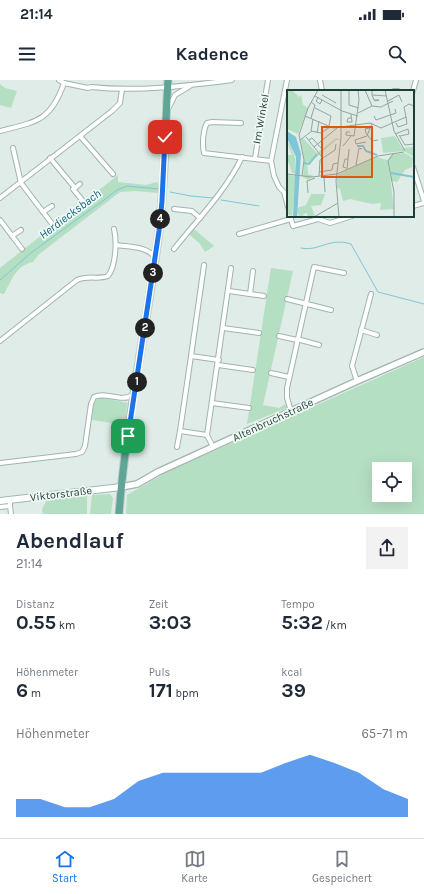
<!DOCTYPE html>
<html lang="de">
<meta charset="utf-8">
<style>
:root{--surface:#fff;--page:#f2f2f3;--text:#1f2937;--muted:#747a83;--line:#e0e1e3;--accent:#1a73e8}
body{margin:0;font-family:Karla,sans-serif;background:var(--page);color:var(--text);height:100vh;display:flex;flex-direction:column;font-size:15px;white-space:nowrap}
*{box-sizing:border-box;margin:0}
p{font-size:13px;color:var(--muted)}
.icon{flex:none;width:22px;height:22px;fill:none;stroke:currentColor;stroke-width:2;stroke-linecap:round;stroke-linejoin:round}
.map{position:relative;height:434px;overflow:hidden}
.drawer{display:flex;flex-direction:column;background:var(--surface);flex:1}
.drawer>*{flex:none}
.buttons{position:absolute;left:372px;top:382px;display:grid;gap:8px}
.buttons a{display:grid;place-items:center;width:40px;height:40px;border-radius:0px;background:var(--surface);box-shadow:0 4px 16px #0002;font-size:20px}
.pin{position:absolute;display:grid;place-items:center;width:34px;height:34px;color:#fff;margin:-17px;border-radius:8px;box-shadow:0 2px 6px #0006}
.km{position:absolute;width:20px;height:20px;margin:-10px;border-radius:50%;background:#222;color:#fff;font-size:11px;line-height:20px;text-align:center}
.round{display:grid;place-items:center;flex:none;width:42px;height:42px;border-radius:0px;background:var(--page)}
.summary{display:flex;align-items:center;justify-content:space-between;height:68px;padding:0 16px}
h1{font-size:22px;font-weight:700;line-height:30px}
.stats{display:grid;grid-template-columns:repeat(3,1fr);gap:6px;height:68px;padding:4px 16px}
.stats div{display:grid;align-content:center}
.stats b{font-size:20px;font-weight:700}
.stats small{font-size:11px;font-weight:400}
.stats p{font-size:11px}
.chart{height:112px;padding:8px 16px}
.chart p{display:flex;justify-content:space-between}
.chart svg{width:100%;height:72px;margin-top:4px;fill:var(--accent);opacity:.7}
.status{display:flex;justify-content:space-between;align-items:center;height:28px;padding:0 20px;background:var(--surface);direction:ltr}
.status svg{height:11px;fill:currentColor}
header{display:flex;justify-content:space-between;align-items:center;height:52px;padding:0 16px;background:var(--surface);font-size:18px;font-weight:700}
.tabs{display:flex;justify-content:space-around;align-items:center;height:56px;border-top:1px solid var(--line);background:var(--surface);font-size:11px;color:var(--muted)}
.tabs a{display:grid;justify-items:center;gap:2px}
.tabs .selected{color:var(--accent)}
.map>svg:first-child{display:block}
.green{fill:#b5dfc3;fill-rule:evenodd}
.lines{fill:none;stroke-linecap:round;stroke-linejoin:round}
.stream{stroke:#81c6d7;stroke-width:1}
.minor-casing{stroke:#a1b4ae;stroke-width:6}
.tertiary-casing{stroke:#a1b4ae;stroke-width:8}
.secondary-casing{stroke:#9cb9b0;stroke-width:8}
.primary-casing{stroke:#c0c9c7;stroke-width:9}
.minor{stroke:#fff;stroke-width:4}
.tertiary{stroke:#fff;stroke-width:5.5}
.secondary{stroke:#fff;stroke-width:6}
.primary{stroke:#5fa697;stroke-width:7}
.route-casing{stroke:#fff;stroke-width:8}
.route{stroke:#1a73e8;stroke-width:5}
.labels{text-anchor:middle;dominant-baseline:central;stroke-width:3.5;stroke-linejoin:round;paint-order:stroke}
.street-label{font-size:11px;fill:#1e3d36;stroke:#f0f8f4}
.water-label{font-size:12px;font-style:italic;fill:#13687f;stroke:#f0f8f4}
.inset-river{fill:none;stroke:#81c6d7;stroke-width:2}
.inset-road{fill:none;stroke:#92a6a0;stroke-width:1}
.view{fill:#de580e;fill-opacity:0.15;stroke:#de580e;stroke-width:2}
.inset-edge{fill:none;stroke:#1e3d36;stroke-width:2}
</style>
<div class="status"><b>21:14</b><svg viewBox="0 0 49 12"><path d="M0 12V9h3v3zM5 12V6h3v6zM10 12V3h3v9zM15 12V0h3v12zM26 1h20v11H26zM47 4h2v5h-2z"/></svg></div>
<header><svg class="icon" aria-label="menu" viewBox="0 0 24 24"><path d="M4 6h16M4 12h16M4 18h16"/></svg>Kadence<svg class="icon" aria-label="search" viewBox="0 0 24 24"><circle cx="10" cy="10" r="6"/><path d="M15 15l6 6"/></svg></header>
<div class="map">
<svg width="424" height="434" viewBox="0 0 424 434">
<rect width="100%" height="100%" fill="#dfece7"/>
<!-- green -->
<g class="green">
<polygon points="0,4 5,8 17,11 11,28 0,25"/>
<path d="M 118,95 L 118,102 L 146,105 L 157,102 L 159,106 L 159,113 L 135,111 L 120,112 L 38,175 L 33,182 C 15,186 12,200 4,214 L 0,213 L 0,188 Z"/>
<polygon points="194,149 214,166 205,172 200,164 189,154"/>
<polygon points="271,188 293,191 263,325 279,328 285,324 287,328 247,344"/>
<path d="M 424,277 L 424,434 L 126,434 L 127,415 L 167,392 ZM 379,389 L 405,389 L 405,415 L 379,415 Z"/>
<path d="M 100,317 L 127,323 L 125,345 L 92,340 C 93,332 92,320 100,317 Z"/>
<polygon points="110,414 113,418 111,434 90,434 92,415"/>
<path d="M 87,415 L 87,434 L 43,434 C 40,428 46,424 47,419 Z"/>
</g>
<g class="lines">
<!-- stream -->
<g class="stream">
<polyline points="170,112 191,116 213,118"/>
<polyline points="221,120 259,126"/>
<path d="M 301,168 C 319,172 329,157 351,164 L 378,212 L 424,224"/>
<polyline points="0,200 32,172 104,120 117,110 127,106 159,109"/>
</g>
<!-- minor casing -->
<g class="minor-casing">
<g id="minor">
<path d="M 59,0 L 64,3 L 88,8 L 91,7 C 137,12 186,6 232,0"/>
<polyline points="287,0 271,81 274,96 279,107 284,112 288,127"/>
<polyline points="320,0 322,11"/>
<polyline points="394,11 398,11"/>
<polyline points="413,11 416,0"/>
<polyline points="168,29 175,15 190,6"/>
<path d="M 241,43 L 212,42 L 207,43 C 203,50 202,65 204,73 L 271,81"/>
<path d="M 0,51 C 36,42 51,41 64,3"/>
<polyline points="80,56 113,94"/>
<polyline points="13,68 21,103 53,145"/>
<polyline points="50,78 75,108 73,109 83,121"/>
<polyline points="255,78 268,0"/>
<polyline points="413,87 424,121"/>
<polyline points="75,108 80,104"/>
<polyline points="0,118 112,31 120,23 122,9"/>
<polyline points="413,126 424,123"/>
<polyline points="174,129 192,131 200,138"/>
<polyline points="43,132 52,126"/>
<polyline points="290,136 293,146 318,139 330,143 352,136"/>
<polyline points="0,140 22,169"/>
<polyline points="239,154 291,139"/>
<polyline points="12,156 21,150"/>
<path d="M 116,165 C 129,167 146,166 155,177"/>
<path d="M 174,169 C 198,139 226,111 242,77"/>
<polyline points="229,211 264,216"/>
<polyline points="250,214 253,191"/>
<polyline points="287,219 331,230"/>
<polyline points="223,248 259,253"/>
<polyline points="361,250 377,255"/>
<polyline points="279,256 297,260"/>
<polyline points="297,259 319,265"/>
<path d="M 0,261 L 77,200 C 89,195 98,200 108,196 C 116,186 117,161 114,149"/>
<polyline points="191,276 204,185"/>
<polyline points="218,285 253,290"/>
<polyline points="271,293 289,297"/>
<polyline points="357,301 352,286 371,214"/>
<polyline points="212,323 249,328"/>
<polyline points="291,331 287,318 287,308 314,187 344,193"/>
<polyline points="207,355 180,351 191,276 219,280"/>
<polyline points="177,367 180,351"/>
<polyline points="213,367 207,355 231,188"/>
<path d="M 0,383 L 76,374 L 82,372 L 85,366 L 91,324 L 94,317 C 106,311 121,323 133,315"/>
<polyline points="10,426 11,434"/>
<polyline points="0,427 10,426 10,420"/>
</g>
</g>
<!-- tertiary casing -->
<g class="tertiary-casing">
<polyline id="tertiary" points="121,407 137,404 158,392 357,301 424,272"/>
</g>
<!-- secondary casing -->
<g class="secondary-casing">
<polyline id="secondary" points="0,421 121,407"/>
</g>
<!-- primary casing -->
<g class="primary-casing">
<path id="primary" d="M 119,434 C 126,339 147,246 159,151 C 165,101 165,51 168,0"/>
</g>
<!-- minor -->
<use href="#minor" class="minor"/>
<!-- tertiary -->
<use href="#tertiary" class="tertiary"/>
<!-- secondary -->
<use href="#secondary" class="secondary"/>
<!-- primary -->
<use href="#primary" class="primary"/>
</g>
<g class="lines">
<!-- route casing -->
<g class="route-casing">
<polyline id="route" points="128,356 159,151 162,121 165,57"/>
</g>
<!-- route -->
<use href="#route" class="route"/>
</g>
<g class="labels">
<!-- street labels -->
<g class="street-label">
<text transform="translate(261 39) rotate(-80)">Im Winkel</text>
<text transform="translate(273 340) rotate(-25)">Altenbruchstraße</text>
<text transform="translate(61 414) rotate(-7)">Viktorstraße</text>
</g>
<!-- water labels -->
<g class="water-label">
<text transform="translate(70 134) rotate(-37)">Herdiecksbach</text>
</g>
</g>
<!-- overview -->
<g transform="translate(287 10)">
<rect width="127" height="127" fill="#dfece7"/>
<path d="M 0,0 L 5,0 L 12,7 L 14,5 L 16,15 L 21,18 L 11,44 L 0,39 ZM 13,44 L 14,49 L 17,49 L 30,63 L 49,48 L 54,50 L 49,50 L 22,74 L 20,71 L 21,84 L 27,86 L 21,90 L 16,87 L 16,92 L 17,70 ZM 108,46 L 115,58 L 127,57 L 127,67 L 117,61 L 96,63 L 94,48 ZM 0,51 L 4,57 L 8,68 L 8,83 L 5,83 L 2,73 L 0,73 L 0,65 L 5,65 ZM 118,63 L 126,68 L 125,77 L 118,80 L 110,92 L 104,91 L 101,69 L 106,64 ZM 89,67 L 101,70 L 107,119 L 93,120 L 94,113 L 85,114 L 63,109 L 56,111 L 53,99 L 50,98 L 50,85 ZM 0,85 L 10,86 L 5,126 L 0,124 ZM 24,104 L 38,104 L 34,115 L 24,116 L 28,126 L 21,127 L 20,123 L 16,124 L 17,127 L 11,125 L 10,118 L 19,115 Z" fill="#b5dfc3"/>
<path d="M 0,41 L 9,47 L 14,64 L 10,127 L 6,127 L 9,67 L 0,48 Z" fill="#81c6d7"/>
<path class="inset-river" d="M 70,56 L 76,56 L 79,61 L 90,65M 17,73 L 22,74 L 30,64M 104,83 L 127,87"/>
<path class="inset-road" d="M 62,0 L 62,15 L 72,18M 78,0 L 85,16M 85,0 L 85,5 L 87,10 L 88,11 L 92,10 L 87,10M 98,0 L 107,41 L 118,61M 35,5 L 49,13M 85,5 L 100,6M 28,6 L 55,21 L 71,26M 31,8 L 29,11 L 33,14 L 35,10M 101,11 L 112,5 L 115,12M 24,12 L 28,15 L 24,28M 28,18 L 44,26 L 42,36M 71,23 L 85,16 L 94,17 L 106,11M 18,26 L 46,38 L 83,33 L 94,38 L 119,27 L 117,17 L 122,14 L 127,16M 87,26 L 89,30 L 109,23 L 108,19M 64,28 L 61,28 L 60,32 L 65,32 L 64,24M 26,29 L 24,41 L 34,43 L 43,37M 109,33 L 111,37 L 120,34 L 119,27M 83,38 L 78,39 L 79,43 L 85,51 L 91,50M 63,42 L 59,42 L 59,45 L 67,46M 30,43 L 32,31M 108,44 L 121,39 L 122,44 L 113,46M 112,45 L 118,55 L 127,54M 67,46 L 72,10 L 71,0M 19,47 L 35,67M 13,50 L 25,41M 22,50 L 25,48 L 35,59M 68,50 L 80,46 L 85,33M 68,50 L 69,54 L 79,52M 56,56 L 64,46M 27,57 L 50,38M 106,64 L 101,71 L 107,102 L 107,127M 69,75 L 72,58 L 75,59M 59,78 L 56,77 L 58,69 L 61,69M 60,79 L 62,59M 32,82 L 45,80 L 46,74 L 51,73M 0,84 L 25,87 L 50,84M 50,84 L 91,66 L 117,62M 15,86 L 17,70 L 12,45 L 21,18 L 31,0M 32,86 L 33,70 L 48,60 L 49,54M 37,86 L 38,102M 21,103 L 20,91 L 28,88M 27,127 L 51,113M 52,127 L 49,91 L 54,48 L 54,0"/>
<path class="view" d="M 35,37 L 85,37 L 85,87 L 35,87 Z"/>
<rect width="127" height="127" class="inset-edge"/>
</g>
</svg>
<div class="buttons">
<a><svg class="icon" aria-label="locate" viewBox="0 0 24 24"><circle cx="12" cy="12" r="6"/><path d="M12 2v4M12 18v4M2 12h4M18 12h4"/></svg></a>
</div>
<div class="pin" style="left:128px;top:356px;background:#1e9e55"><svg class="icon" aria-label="arrive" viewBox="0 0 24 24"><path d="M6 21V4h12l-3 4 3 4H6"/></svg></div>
<div class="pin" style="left:165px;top:57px;background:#d93025"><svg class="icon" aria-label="check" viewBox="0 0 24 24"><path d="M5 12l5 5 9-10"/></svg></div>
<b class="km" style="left:137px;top:302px">1</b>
<b class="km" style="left:145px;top:248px">2</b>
<b class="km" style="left:153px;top:193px">3</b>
<b class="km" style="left:160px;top:139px">4</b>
</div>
<section class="drawer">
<div class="summary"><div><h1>Abendlauf</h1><p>21:14</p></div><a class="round"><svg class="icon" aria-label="share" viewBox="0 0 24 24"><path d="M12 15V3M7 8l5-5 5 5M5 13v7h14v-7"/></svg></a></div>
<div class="stats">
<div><p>Distanz</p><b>0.55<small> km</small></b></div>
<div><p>Zeit</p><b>3:03</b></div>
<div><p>Tempo</p><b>5:32<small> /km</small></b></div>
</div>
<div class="stats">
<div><p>Höhenmeter</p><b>6<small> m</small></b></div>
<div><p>Puls</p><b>171<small> bpm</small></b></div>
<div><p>kcal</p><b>39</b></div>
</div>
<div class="chart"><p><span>Höhenmeter</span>65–71 m</p>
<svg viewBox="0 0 160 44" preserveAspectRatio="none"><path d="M0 44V33L10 33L20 38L30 38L40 33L50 22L60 17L70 17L80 17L90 17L100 17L110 11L120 6L130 11L140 17L150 27L160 33V44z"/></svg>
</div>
</section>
<nav class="tabs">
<a class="selected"><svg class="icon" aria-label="home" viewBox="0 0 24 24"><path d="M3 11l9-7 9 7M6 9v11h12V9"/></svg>Start</a>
<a><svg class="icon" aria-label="map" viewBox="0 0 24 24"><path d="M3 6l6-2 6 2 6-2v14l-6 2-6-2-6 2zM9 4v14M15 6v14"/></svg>Karte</a>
<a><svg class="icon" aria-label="saved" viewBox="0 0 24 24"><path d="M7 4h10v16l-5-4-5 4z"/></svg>Gespeichert</a>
</nav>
